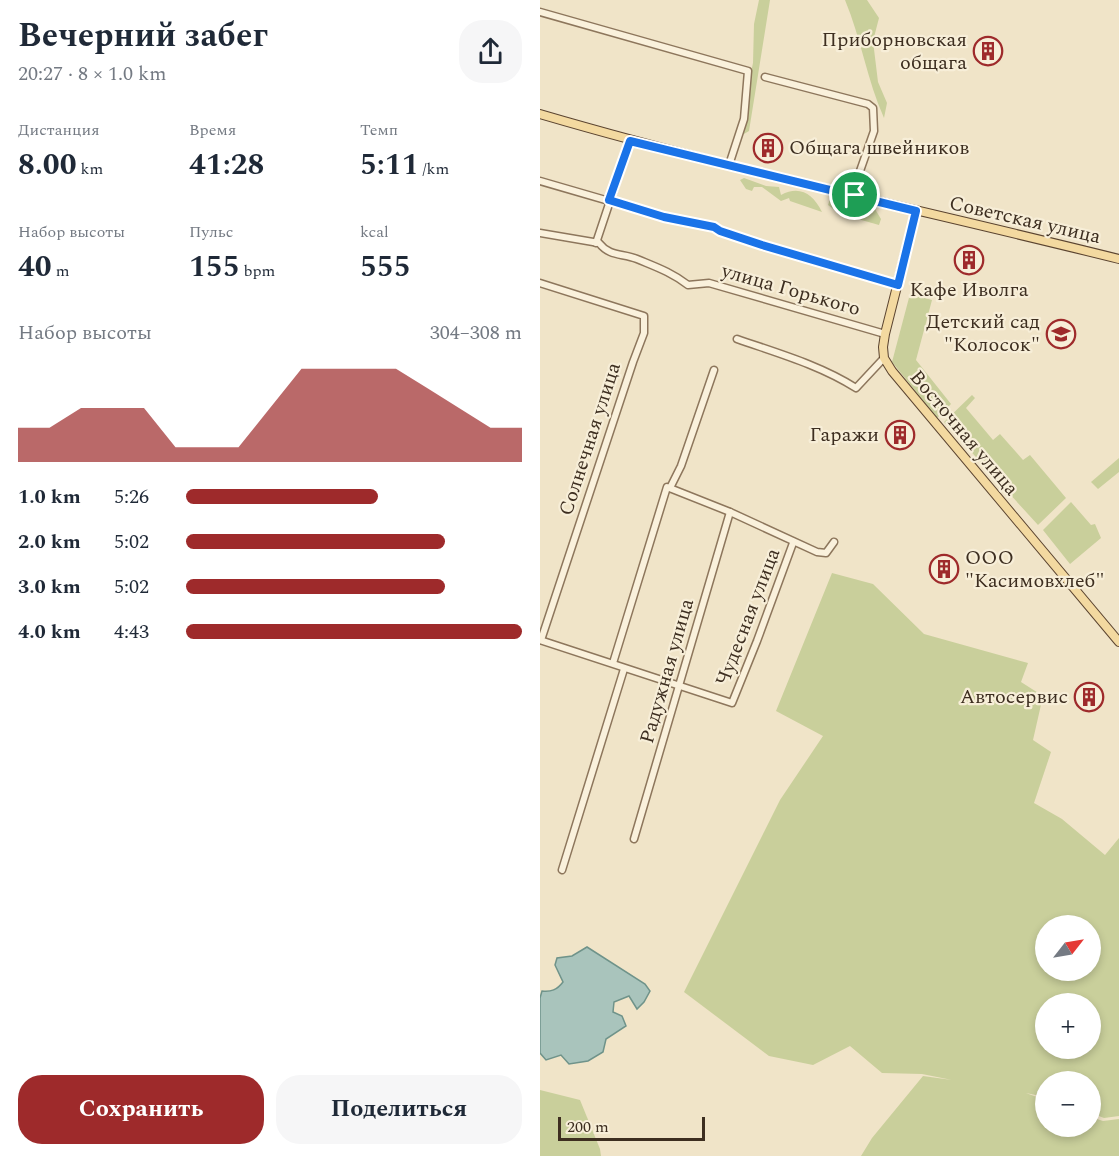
<!DOCTYPE html>
<html lang="ru">
<meta charset="utf-8">
<style>
:root{--surface:#fff;--page:#f6f6f7;--text:#1f2937;--muted:#747a83;--accent:#9e2a2b}
body{margin:0;font-family:Spectral,serif;background:var(--page);color:var(--text);height:100vh;display:flex;flex-direction:column;font-size:22px;white-space:nowrap}
*{box-sizing:border-box;margin:0}
p{font-size:20px;color:var(--muted)}
.icon{flex:none;width:33px;height:33px;fill:none;stroke:currentColor;stroke-width:2;stroke-linecap:round;stroke-linejoin:round}
.map{position:relative;flex:1;overflow:hidden}
.panel{display:flex;flex-direction:column;background:var(--surface);width:540px}
.panel>*{flex:none}
.needle{width:39px;rotate:59deg}
.tools{position:absolute;left:495px;top:915px;display:grid;gap:12px}
.tools a{display:grid;place-items:center;width:66px;height:66px;border-radius:50%;background:var(--surface);box-shadow:0 3px 9px #0003;font-size:30px}
.scale{position:absolute;left:18px;bottom:15px;width:147px;box-sizing:border-box;padding-left:6px;border:3px solid #3d2e20;border-top:0;font-size:16px;line-height:21px;white-space:nowrap;color:#3d2e20;-webkit-text-stroke:4px #f7eed8;paint-order:stroke}
.pin{position:absolute;display:grid;place-items:center;width:51px;height:51px;color:#fff;margin:-26px;border:3px solid #fff;border-radius:50%;box-shadow:0 2px 6px #0007}
.round{display:grid;place-items:center;flex:none;width:63px;height:63px;border-radius:24px;background:var(--page)}
.overview{display:flex;align-items:center;justify-content:space-between;height:102px;padding:0 18px}
h1{font-size:33px;font-weight:700;line-height:45px}
.metrics{display:grid;grid-template-columns:repeat(3,1fr);gap:9px;height:102px;padding:6px 18px}
.metrics div{display:grid;align-content:center}
.metrics b{font-size:30px;font-weight:700}
.metrics small{font-size:16px;font-weight:400}
.metrics p{font-size:16px}
.chart{height:168px;padding:12px 18px}
.chart p{display:flex;justify-content:space-between}
.chart svg{width:100%;height:108px;margin-top:6px;fill:var(--accent);opacity:.7}
.button{display:flex;gap:12px;margin-top:auto;padding:12px 18px}
.button a{flex:1;height:69px;border-radius:24px;background:var(--accent);color:#fff;font-size:24px;font-weight:700;line-height:69px;text-align:center}
.button a+a{background:var(--page);color:var(--text)}
ul{padding:0 18px;list-style:none;font-size:20px}
li{display:grid;grid-template-columns:96px 72px 1fr;align-items:center;height:45px}
li i{height:15px;border-radius:8px;background:var(--accent)}
main{display:flex;flex:1;min-height:0}
.map>svg:first-child{display:block}
.green{fill:#c9cf9b;fill-rule:evenodd}
.water{fill:#a9c4bc;stroke:#6f938a;stroke-width:1.5}
.lines{fill:none;stroke-linecap:round;stroke-linejoin:round}
.minor-casing{stroke:#8d765c;stroke-width:9}
.major-casing{stroke:#5b4430;stroke-width:10}
.minor{stroke:#faf1dc;stroke-width:6}
.major{stroke:#f3d9a0;stroke-width:8}
.route-casing{stroke:#fff;stroke-width:12}
.route{stroke:#1a73e8;stroke-width:8}
.labels{text-anchor:middle;dominant-baseline:central;stroke-width:4.5;stroke-linejoin:round;paint-order:stroke}
.poi-label{font-size:20px;fill:#3d2e20;stroke:#f7eed8;text-anchor:end}
.street-label{font-size:20px;fill:#3d2e20;stroke:#f7eed8}
</style>
<main>
<section class="panel">
<div class="overview"><div><h1>Вечерний забег</h1><p>20:27 · 8 × 1.0 km</p></div><a class="round"><svg class="icon" aria-label="share" viewBox="0 0 24 24"><path d="M12 15V3M7 8l5-5 5 5M5 13v7h14v-7"/></svg></a></div>
<div class="metrics">
<div><p>Дистанция</p><b>8.00<small> km</small></b></div>
<div><p>Время</p><b>41:28</b></div>
<div><p>Темп</p><b>5:11<small> /km</small></b></div>
</div>
<div class="metrics">
<div><p>Набор высоты</p><b>40<small> m</small></b></div>
<div><p>Пульс</p><b>155<small> bpm</small></b></div>
<div><p>kcal</p><b>555</b></div>
</div>
<div class="chart"><p><span>Набор высоты</span>304–308 m</p>
<svg viewBox="0 0 160 44" preserveAspectRatio="none"><path d="M0 44V30L10 30L20 22L30 22L40 22L50 38L60 38L70 38L80 22L90 6L100 6L110 6L120 6L130 14L140 22L150 30L160 30V44z"/></svg>
</div>
<ul>
<li><b>1.0 km</b>5:26<i style="width:57%"></i></li>
<li><b>2.0 km</b>5:02<i style="width:77%"></i></li>
<li><b>3.0 km</b>5:02<i style="width:77%"></i></li>
<li><b>4.0 km</b>4:43<i style="width:100%"></i></li>
</ul>
<div class="button"><a>Сохранить</a><a>Поделиться</a></div>
</section>
<div class="map">
<svg width="579" height="1156" viewBox="0 0 579 1156">
<rect width="100%" height="100%" fill="#f0e4c8"/>
<!-- green -->
<g class="green">
<polygon points="219,0 230,0 209,131 204,134 202,115 213,63 214,24"/>
<path d="M 305,0 L 327,0 L 339,18 L 333,41 L 338,82 L 347,103 L 344,118 C 327,80 321,38 305,0 Z"/>
<path d="M 204,178 L 226,186 L 239,187 L 241,195 C 260,185 273,194 282,212 L 250,201 L 249,198 L 241,201 L 222,187 L 214,187 L 212,191 L 206,189 L 200,180 Z"/>
<polygon points="290,199 310,204 316,208 316,212 310,216 296,211 288,205"/>
<polygon points="321,208 335,209 341,219 339,225 318,219"/>
<polygon points="370,294 392,300 376,360 411,404 397,418 352,362"/>
<polygon points="432,395 435,398 426,408 453,440 460,434 483,460 490,455 526,498 498,525 404,422"/>
<polygon points="579,458 579,472 558,489 551,482"/>
<polygon points="531,502 551,525 555,524 561,538 530,564 503,530"/>
<path d="M 292,573 L 333,584 L 384,634 L 488,663 L 481,682 L 503,696 L 493,740 L 511,752 L 494,803 L 522,819 L 565,855 L 579,838 L 579,1116 L 564,1118 L 551,1113 L 550,1082 L 506,1082 L 505,1097 L 486,1093 L 505,1100 L 506,1126 L 550,1126 L 551,1117 L 563,1121 L 579,1119 L 579,1156 L 321,1156 L 332,1138 L 383,1076 L 412,1080 L 382,1074 L 342,1073 L 310,1046 L 273,1065 L 229,1056 L 144,992 L 240,800 L 283,736 L 236,711 ZM 506,926 L 550,926 L 550,970 L 506,970 ZM 506,1004 L 550,1004 L 550,1048 L 506,1048 Z"/>
<polygon points="0,1090 40,1100 60,1149 61,1156 0,1156"/>
</g>
<!-- water -->
<path class="water" d="M 47,947 L 105,984 L 110,991 L 104,1002 L 97,1009 L 89,996 L 74,1002 L 73,1012 L 82,1016 L 86,1026 L 66,1039 L 63,1052 L 48,1061 L 29,1064 L 21,1055 L 6,1060 L 0,1053 L 0,998 L 2,991 C 11,992 17,990 23,982 L 15,965 L 17,958 L 32,956 Z"/>
<g class="lines">
<!-- minor casing -->
<g class="minor-casing">
<g id="minor">
<polyline points="0,12 208,71 204,119 189,165"/>
<polyline points="225,77 328,104 333,108 334,131 320,171 315,195"/>
<polyline points="0,181 124,217 174,227 180,231 222,245 358,285"/>
<path d="M 0,233 L 59,243 C 70,257 82,253 97,259 C 116,267 131,272 148,285 L 169,283 L 345,334"/>
<polyline points="56,243 90,141"/>
<polyline points="0,283 104,316 104,333 93,362 1,640"/>
<path d="M 197,339 C 237,353 280,365 316,388 L 344,358"/>
<polyline points="130,488 141,466 174,370"/>
<polyline points="0,640 192,703 217,641 253,543"/>
<polyline points="73,663 127,487 190,512 277,552 286,553 294,542"/>
<polyline points="94,839 190,512"/>
<polyline points="22,870 84,669"/>
</g>
</g>
<!-- major casing -->
<g class="major-casing">
<g id="major">
<path d="M 0,114 C 191,170 386,211 579,259"/>
<polyline points="376,211 345,334 343,347 344,358 352,371 579,642"/>
</g>
</g>
<!-- minor -->
<use href="#minor" class="minor"/>
<!-- major -->
<use href="#major" class="major"/>
</g>
<g class="lines">
<!-- route casing -->
<g class="route-casing">
<polygon id="route" points="90,141 376,211 358,285 222,245 180,231 174,227 124,217 69,200"/>
</g>
<!-- route -->
<use href="#route" class="route"/>
</g>
<!-- icons -->
<defs>
<g id="building-ring" transform="scale(1.5)"><circle r="9.5" fill="#f7eed8" stroke="#9e2a2b" stroke-width="1.5"/><path d="M-4-6H4V6H1V3H-1V6H-4ZM-2.5-4.3h1.7v1.8h-1.7ZM.8-4.3h1.7v1.8H.8ZM-2.5-1h1.7V.8h-1.7ZM.8-1h1.7V.8H.8Z" fill="#9e2a2b"/></g>
<g id="school-ring" transform="scale(1.5)"><circle r="9.5" fill="#f7eed8" stroke="#9e2a2b" stroke-width="1.5"/><path d="M0-5L7-2L0 1L-7-2ZM-4 1L0 2.5L4 1V4Q0 6-4 4Z" fill="#9e2a2b"/></g>
</defs>
<g fill-rule="evenodd">
<use href="#building-ring" x="448" y="51"/>
<use href="#building-ring" x="228" y="148"/>
<use href="#building-ring" x="429" y="260"/>
<use href="#school-ring" x="521" y="334"/>
<use href="#building-ring" x="360" y="435"/>
<use href="#building-ring" x="404" y="569"/>
<use href="#building-ring" x="549" y="697"/>
</g>
<g class="labels">
<!-- poi labels -->
<g class="poi-label">
<text x="427" y="40">Приборновская<tspan x="427" dy="23">общага</tspan></text>
<text x="249" y="148" text-anchor="start">Общага швейников</text>
<text x="429" y="290" text-anchor="middle">Кафе Иволга</text>
<text x="500" y="322">Детский сад<tspan x="500" dy="23">"Колосок"</tspan></text>
<text x="339" y="435">Гаражи</text>
<text x="425" y="558" text-anchor="start">ООО<tspan x="425" dy="23">"Касимовхлеб"</tspan></text>
<text x="528" y="697">Автосервис</text>
</g>
<!-- street labels -->
<g class="street-label">
<text transform="translate(485 220) rotate(13)">Советская улица</text>
<text transform="translate(251 290) rotate(16)">улица Горького</text>
<text transform="translate(424 433) rotate(50)">Восточная улица</text>
<text transform="translate(50 439) rotate(-72)">Солнечная улица</text>
<text transform="translate(208 617) rotate(-69)">Чудесная улица</text>
<text transform="translate(127 671) rotate(-74)">Радужная улица</text>
</g>
</g>
</svg>
<div class="tools">
<a><svg class="needle" viewBox="-14 -14 28 28"><path d="M0-13l5 13h-10z" fill="#e53935"/><path d="M0 13l5-13h-10z" fill="#747a83"/></svg></a>
<a>+</a>
<a>−</a>
</div>
<div class="scale">200 m</div>
<div class="pin" style="left:315px;top:195px;background:#1e9e55"><svg class="icon" aria-label="arrive" viewBox="0 0 24 24"><path d="M6 21V4h12l-3 4 3 4H6"/></svg></div>
</div>
</main>
